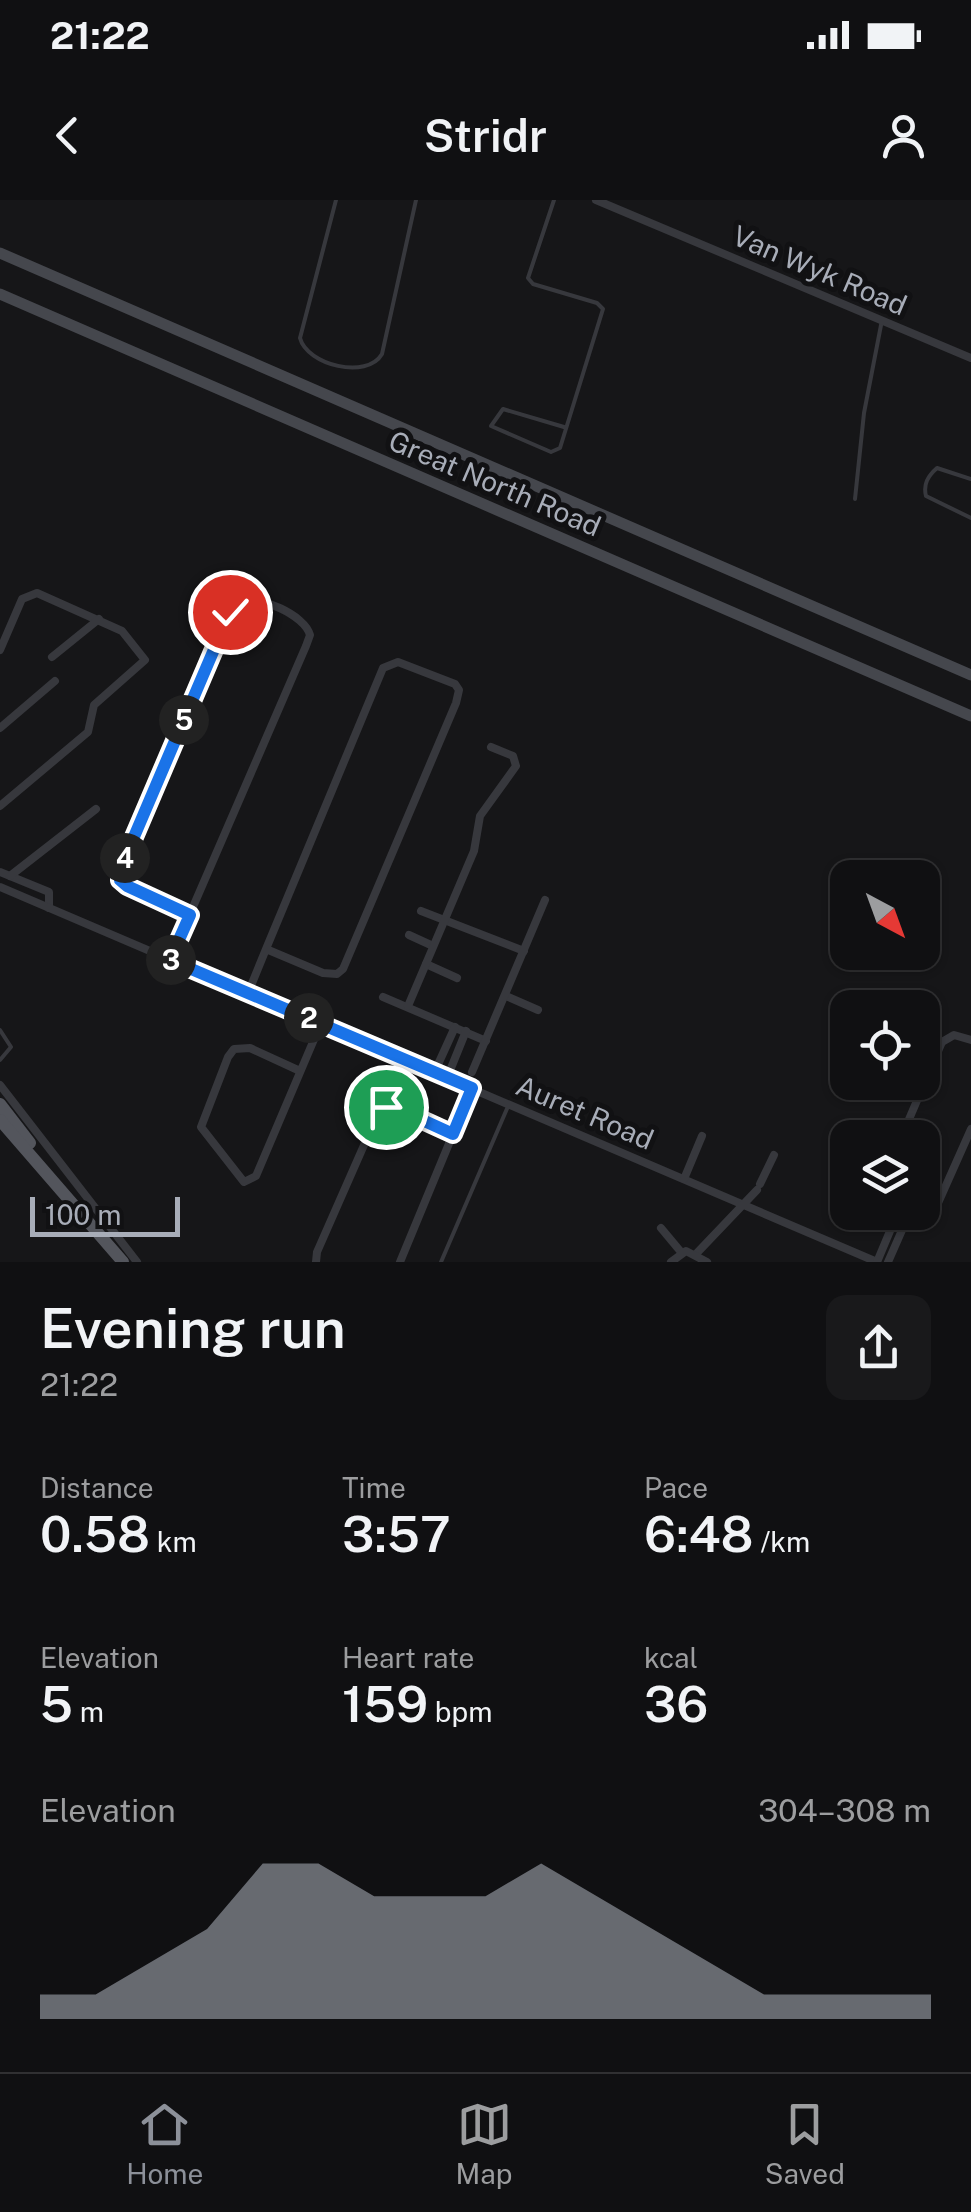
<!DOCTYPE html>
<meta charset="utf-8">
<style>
:root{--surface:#101012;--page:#19191b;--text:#f1f3f6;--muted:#9c9d9f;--line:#303032;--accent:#8c9099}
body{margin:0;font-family:"Public Sans",sans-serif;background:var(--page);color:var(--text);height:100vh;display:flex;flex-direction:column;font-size:38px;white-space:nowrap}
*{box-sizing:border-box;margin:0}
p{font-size:32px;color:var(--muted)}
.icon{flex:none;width:55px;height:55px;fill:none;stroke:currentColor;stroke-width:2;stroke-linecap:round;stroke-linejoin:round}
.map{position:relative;height:1062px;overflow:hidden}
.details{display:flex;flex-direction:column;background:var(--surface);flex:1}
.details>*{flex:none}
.needle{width:65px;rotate:139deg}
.controls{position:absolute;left:830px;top:660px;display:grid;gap:20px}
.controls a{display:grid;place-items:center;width:110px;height:110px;border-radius:20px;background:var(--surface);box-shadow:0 2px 8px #0004,0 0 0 2px var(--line);font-size:50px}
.scale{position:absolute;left:30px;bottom:25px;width:150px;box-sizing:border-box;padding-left:10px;border:5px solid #a8adb8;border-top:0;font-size:28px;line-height:35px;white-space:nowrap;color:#a8adb8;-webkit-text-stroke:8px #111113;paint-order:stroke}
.pin{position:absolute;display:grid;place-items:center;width:85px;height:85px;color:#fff;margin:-42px;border:5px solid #fff;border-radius:50%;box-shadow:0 2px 10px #0007}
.km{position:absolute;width:50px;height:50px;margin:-25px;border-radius:50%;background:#222;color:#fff;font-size:28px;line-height:50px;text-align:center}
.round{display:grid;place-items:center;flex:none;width:105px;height:105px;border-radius:20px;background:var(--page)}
.summary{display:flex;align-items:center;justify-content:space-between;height:170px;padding:0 40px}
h1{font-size:55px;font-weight:600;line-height:75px}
.stats{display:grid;grid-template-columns:repeat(3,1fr);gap:15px;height:170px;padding:10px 40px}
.stats div{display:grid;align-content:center}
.stats b{font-size:50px;font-weight:600}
.stats small{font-size:28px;font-weight:400}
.stats p{font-size:28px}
.chart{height:280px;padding:20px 40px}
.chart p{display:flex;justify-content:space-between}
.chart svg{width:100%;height:180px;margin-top:10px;fill:var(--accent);opacity:.7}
.status{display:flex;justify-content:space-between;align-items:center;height:70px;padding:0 50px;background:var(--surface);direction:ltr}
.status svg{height:28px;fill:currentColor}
header{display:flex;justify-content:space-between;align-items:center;height:130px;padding:0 40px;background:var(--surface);font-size:45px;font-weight:600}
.tab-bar{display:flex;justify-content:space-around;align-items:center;height:140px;border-top:2px solid var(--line);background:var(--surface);font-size:28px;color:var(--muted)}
.tab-bar a{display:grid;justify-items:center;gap:5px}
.tab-bar .active{color:var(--accent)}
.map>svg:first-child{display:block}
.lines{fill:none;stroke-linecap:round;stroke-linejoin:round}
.lane{stroke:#37383d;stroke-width:4}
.street{stroke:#37383d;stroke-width:8}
.secondary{stroke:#45474d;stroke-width:11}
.primary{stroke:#53555c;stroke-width:12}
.route-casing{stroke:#fff;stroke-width:20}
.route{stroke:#1a73e8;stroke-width:12}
.labels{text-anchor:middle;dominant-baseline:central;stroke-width:10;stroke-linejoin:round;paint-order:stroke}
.street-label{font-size:28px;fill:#a8adb8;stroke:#111113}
</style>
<div class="status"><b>21:22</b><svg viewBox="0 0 49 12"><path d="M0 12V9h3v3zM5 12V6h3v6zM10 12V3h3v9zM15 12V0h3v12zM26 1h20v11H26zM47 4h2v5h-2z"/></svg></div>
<header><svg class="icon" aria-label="back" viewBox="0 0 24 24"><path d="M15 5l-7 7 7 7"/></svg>Stridr<svg class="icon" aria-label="person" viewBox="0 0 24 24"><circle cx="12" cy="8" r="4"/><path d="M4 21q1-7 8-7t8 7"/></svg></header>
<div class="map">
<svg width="971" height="1062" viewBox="0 0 971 1062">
<rect width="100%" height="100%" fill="#161618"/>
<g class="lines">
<!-- lane -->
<g class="lane">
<path d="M 336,0 L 300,138 C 307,165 367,180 382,154 L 416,0"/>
<polyline points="554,0 528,78 533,84 597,103 603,109 560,248 551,252 491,226 503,209 564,227"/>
<path d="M 971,279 L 937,268 C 928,276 923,284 926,296 L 971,318"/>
<polyline points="855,299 864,213 882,120"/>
<polyline points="0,830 11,847 0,860"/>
<polyline points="441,1062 509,904"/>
</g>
<!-- street -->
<g class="street">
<polyline points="596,0 971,158"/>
<polyline points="0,450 22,399 37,393 122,431 145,460 94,505 88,532 0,606"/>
<polyline points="52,457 99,419"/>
<polyline points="0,528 55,481"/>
<polyline points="0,672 49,692 49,708"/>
<polyline points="10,676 96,609"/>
<polyline points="0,687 877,1062"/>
<polyline points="421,711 524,751"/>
<polyline points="409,735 433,746"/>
<path d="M 170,760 L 306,446 L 310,435 C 305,415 259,395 240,401 L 229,412 L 120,672 L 127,687 L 190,715"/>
<polyline points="426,764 457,778"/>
<polyline points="248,793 266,749 383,468 398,462 455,484 459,490 456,503 343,769 337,774 323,773 266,749"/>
<polyline points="506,796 538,810"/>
<polyline points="383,797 486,841"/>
<polyline points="408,806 474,651 480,616 516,566 513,556 491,547"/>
<polyline points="300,871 250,848 234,849 228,857 201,927 244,982 256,976 321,823"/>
<polyline points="435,871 455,827"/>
<polyline points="472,872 545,700"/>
<polyline points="447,878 466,831"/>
<polyline points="0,885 137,1062"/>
<polyline points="901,938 942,842 954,835 971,840"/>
<polyline points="684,979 702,936"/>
<polyline points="760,984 774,955"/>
<polyline points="911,1012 924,1016 935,1010 971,929"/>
<polyline points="661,1028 681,1052"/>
<polyline points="695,1055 757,990"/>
<polyline points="316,1062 317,1052 379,911 393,907 453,934"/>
<polyline points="400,1062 472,888"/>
<polyline points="671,1062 686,1051 707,1062"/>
<polyline points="877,1062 898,1012"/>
<polyline points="888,1062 910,1012"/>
</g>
<!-- secondary -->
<g class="secondary">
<polyline points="0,53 971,475"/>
<polyline points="0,94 971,516"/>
</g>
<!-- primary -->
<g class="primary">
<polyline points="0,904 30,943"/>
<polyline points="0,920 123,1062"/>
</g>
</g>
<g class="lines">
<!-- route casing -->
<g class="route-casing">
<polyline id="route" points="230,412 122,665 120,680 127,686 190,715 170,760 472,888 453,934 396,908 386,907"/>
</g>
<!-- route -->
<use href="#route" class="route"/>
</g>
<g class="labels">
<!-- street labels -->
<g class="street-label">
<text transform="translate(820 70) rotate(23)">Van Wyk Road</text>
<text transform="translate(495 283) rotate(23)">Great North Road</text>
<text transform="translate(585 912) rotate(23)">Auret Road</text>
</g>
</g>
</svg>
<div class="controls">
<a><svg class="needle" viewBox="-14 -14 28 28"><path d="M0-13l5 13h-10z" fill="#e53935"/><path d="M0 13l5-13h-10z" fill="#9c9d9f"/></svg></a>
<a><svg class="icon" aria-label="locate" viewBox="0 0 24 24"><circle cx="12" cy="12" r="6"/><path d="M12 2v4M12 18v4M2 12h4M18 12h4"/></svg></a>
<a><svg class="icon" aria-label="layers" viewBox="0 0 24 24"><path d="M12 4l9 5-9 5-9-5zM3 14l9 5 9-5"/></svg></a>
</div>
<div class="scale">100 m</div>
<div class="pin" style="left:386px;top:907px;background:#1e9e55"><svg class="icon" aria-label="arrive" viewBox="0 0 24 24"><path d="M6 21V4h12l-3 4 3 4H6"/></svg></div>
<div class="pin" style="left:230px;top:412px;background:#d93025"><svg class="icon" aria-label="check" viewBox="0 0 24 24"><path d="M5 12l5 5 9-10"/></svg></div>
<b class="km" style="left:309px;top:818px">2</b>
<b class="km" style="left:171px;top:760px">3</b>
<b class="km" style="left:125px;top:658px">4</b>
<b class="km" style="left:184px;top:520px">5</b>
</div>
<section class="details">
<div class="summary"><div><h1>Evening run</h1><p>21:22</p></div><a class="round"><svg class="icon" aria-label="share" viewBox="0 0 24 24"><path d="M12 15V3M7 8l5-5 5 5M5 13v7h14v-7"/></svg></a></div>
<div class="stats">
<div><p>Distance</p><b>0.58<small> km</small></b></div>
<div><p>Time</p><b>3:57</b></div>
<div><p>Pace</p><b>6:48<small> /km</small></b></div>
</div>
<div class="stats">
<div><p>Elevation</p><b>5<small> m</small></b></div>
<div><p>Heart rate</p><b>159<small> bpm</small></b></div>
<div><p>kcal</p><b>36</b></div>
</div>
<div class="chart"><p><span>Elevation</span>304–308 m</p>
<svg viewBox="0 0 160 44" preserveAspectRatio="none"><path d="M0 44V38L10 38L20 30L30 22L40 6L50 6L60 14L70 14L80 14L90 6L100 14L110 22L120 30L130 38L140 38L150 38L160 38V44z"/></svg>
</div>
</section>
<nav class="tab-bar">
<a class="active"><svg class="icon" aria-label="home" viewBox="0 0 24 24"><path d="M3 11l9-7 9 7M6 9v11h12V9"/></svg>Home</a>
<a><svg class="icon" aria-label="map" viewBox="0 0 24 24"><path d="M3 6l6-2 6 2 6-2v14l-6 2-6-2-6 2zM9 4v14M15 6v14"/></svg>Map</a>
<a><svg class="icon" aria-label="saved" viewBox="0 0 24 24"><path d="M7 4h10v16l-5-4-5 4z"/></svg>Saved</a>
</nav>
